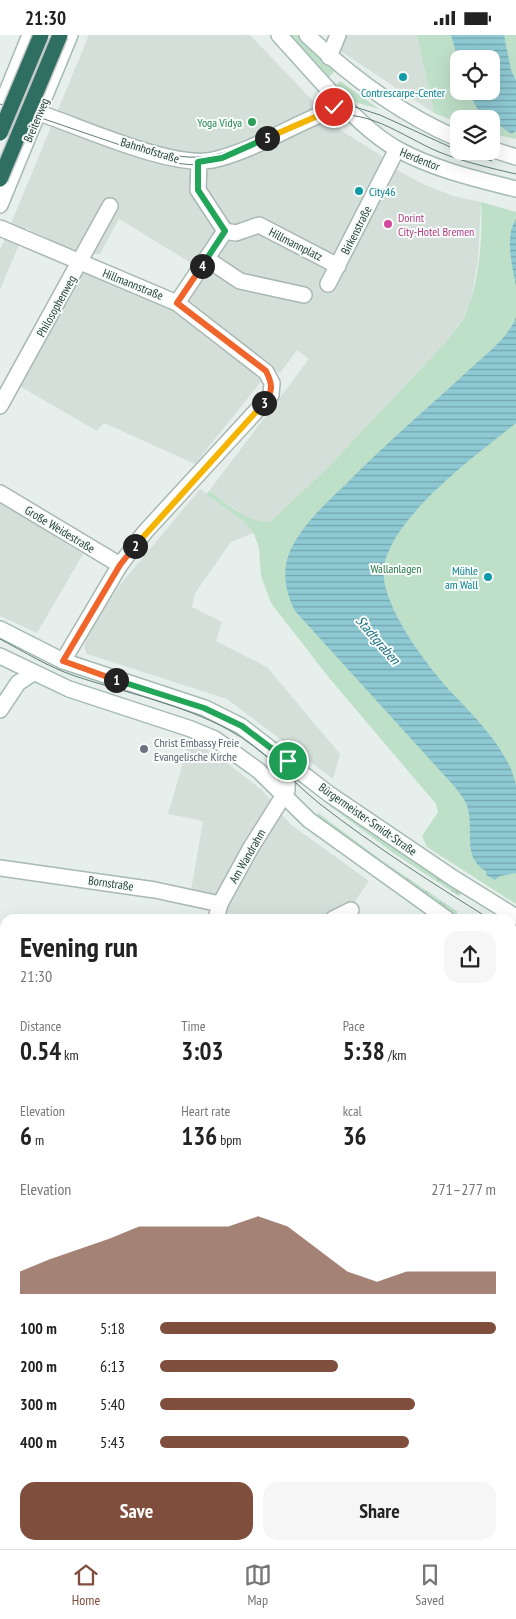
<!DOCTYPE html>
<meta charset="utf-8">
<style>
:root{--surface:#fff;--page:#f6f6f6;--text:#222;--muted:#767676;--line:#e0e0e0;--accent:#804e3d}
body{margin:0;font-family:"PT Sans Narrow",sans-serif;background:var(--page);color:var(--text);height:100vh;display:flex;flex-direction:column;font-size:19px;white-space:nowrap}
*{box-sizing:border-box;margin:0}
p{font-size:16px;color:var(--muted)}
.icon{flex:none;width:28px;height:28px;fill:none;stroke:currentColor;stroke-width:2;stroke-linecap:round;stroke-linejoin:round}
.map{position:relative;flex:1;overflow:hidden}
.drawer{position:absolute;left:0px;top:879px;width:516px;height:636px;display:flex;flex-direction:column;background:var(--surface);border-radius:15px 15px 0 0;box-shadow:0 5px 20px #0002}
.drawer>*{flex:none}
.buttons{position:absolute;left:450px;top:15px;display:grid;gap:10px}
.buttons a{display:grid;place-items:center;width:50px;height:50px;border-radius:10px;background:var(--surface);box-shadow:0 5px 20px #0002;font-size:25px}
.pin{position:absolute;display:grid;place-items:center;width:42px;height:42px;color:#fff;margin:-21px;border:2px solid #fff;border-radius:50%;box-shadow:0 1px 5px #0007}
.km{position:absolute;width:25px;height:25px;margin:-12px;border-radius:50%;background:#222;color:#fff;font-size:14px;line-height:25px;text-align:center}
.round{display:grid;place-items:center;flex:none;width:52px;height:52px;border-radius:15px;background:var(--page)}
.headline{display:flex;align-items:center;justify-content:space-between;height:85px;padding:0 20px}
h1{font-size:28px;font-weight:700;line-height:38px}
.figures{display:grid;grid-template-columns:repeat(3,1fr);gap:8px;height:85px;padding:5px 20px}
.figures div{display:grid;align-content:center}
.figures b{font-size:25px;font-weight:700}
.figures small{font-size:14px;font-weight:400}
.figures p{font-size:14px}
.chart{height:140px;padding:10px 20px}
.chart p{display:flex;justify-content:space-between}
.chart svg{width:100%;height:90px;margin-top:5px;fill:var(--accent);opacity:.7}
.action{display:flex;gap:10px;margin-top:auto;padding:10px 20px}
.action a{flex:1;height:58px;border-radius:15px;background:var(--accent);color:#fff;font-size:20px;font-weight:700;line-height:58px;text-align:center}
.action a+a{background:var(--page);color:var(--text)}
ul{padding:0 20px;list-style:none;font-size:16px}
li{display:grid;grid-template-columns:80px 60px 1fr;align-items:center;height:38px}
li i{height:12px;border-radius:6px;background:var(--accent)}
.status{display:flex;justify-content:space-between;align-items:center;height:35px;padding:0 25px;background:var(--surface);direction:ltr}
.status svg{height:14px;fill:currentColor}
.menu{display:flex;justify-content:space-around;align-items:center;height:70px;border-top:1px solid var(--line);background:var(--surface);font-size:14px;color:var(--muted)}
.menu a{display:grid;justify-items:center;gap:2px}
.menu .on{color:var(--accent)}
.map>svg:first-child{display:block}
.built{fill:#d4dfda}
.grass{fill:url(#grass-tufts)}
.park{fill:#bfe0c8;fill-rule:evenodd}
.water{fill:url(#water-rules)}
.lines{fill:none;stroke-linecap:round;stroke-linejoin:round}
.street-casing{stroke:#a8b8b2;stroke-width:18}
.secondary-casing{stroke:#a4bbb3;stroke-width:18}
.street{stroke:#fff;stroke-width:15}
.secondary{stroke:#fff;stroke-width:15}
.tram{stroke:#5f7d75;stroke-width:1}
.highway-bridge-casing{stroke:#c2cac8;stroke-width:18;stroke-linecap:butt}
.highway-bridge{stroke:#2f6f62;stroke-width:15}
.split-1-casing{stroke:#fff;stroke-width:10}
.split-2-casing{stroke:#fff;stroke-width:10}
.split-3-casing{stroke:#fff;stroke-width:10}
.split-4-casing{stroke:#fff;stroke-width:10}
.split-5-casing{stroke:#fff;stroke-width:10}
.split-6-casing{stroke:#fff;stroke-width:10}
.split-1{stroke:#22a559;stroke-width:6}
.split-2{stroke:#f0652b;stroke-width:6}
.split-3{stroke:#f5b400;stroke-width:6}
.split-4{stroke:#f0652b;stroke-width:6}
.split-5{stroke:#22a559;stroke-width:6}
.split-6{stroke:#f5b400;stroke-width:6}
.culture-dot{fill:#0f9aa8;stroke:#f7fbf9;stroke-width:2}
.leisure-dot{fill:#2e9e5b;stroke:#f7fbf9;stroke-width:2}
.hotel-dot{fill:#d1479c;stroke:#f7fbf9;stroke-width:2}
.worship-dot{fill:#6b7280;stroke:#f7fbf9;stroke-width:2}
.labels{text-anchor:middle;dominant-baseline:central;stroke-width:4;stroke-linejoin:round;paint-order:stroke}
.culture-label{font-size:12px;fill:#0d838f;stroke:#f7fbf9}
.street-label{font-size:12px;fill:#24423a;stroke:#f7fbf9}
.leisure-label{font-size:12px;fill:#27864d;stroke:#f7fbf9;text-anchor:end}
.hotel-label{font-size:12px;fill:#b23c85;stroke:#f7fbf9;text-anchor:start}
.park-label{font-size:12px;fill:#2d7a4b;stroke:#f7fbf9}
.worship-label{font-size:12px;fill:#5b616d;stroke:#f7fbf9;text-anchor:start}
.water-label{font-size:14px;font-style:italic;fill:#1c6f80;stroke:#f7fbf9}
</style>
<div class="status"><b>21:30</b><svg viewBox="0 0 49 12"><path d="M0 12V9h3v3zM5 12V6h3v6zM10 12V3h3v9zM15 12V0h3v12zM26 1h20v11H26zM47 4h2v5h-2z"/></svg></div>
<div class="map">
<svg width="516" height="1514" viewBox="0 0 516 1514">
<defs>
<pattern id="grass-tufts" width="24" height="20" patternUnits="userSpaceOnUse" patternTransform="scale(1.25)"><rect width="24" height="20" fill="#bfe0c8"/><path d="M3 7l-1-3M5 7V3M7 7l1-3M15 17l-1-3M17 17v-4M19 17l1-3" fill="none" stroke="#a4c1ad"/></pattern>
<pattern id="water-rules" width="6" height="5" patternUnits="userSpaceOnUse" patternTransform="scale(1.25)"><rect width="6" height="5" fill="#8ec9d4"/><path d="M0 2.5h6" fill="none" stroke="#74a5ad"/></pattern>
</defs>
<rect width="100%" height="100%" fill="#e6efeb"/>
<!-- built -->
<g class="built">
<polygon points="89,0 250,0 342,96 382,121 382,127 425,150 453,161 481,167 478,225 471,266 462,285 446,307 327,433 270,487 259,487 250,484 209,456 309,324 297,315 280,338 272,333 195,429 104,388 97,396 16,349 82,230 173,270 196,231 119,184 100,219 78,218 26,193 0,255 0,215"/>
<polygon points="329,0 417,0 434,78 342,17"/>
<polygon points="200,454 243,486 253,498 231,507 195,558 192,572 222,587 216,606 267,632 340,719 333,744 227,664 87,619 84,612 87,599 119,551"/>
<polygon points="0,458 56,492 52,500 83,519 37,598 0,581"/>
<polygon points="190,704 222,724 262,755 290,789 369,846 351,872 329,884 216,884 220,868 190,861 203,786 168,779"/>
<polygon points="0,1051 5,1051 5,1391 0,1389"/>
</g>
<!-- grass -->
<g class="grass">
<polygon points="287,0 297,0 335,36 329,42"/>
<polygon points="340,46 379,74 351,66 336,51"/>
<polygon points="328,765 463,856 459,861 392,817 326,768"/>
<polygon points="318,778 384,827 458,877 454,882 315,782"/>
</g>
<!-- park -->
<g class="park">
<path d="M 417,0 L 516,0 L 516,104 L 491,99 L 491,84 L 459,84 L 459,88 L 434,78 ZM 459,24 L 491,24 L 491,56 L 459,56 Z"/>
<path d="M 481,167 L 516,177 L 516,869 L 427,812 L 422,801 L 438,777 L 436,769 L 330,644 L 271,568 L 261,541 L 259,513 L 254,499 L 243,486 L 206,459 L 209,456 C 228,468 247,488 270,487 L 327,433 L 446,307 C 451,300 457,293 462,286 C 479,256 483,201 481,167 Z"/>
<polygon points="511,943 516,947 516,1352 511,1370"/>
<polygon points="0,1065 5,1066 5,1213 0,1213"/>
<polygon points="3,1340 5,1341 5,1390 0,1388 0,1348"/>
<polygon points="195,1510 475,1510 475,1514 191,1514"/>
</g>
<!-- water -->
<g class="water">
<polygon points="451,0 504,0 511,35 516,46 516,96 512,99 479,77 468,56 491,56 491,24 459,24 459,28"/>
<path d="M 516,184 L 516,253 C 513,233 504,202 516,184 Z"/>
<path d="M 516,282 L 516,388 C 477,420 394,479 384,531 C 378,568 430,635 455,661 C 476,683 511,719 516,751 C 516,759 516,769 516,777 C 516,798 516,818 516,838 L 500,841 L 495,845 L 486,840 L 486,836 C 460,822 476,791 466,768 C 463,762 458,756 454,751 L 295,576 C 285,556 281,535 291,514 C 303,489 326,468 345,450 C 385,409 429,372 471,333 C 486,319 509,302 516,282 Z"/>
<polygon points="265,1510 395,1510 390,1514 260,1514"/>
</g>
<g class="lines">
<!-- street casing -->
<g class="street-casing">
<g id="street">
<polyline points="329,22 338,0"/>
<path d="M 39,78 C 82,92 172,134 213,125 C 253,116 290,91 329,76 L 340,65"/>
<polyline points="199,127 198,155 225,196 236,198 259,190 338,231"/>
<polyline points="0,193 177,268 266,337 272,348 271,360 145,497 120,530 63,626"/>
<polyline points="207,224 240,246 304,260"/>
<polyline points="328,249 397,114"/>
<polyline points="177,268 225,196"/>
<polyline points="0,371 110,171"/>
<polyline points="0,458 120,530"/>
<polyline points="0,833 155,855 220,869"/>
<polyline points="216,884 220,869 250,814 287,755 288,726"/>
<polyline points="333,884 351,875"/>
<polyline points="0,1038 5,1037"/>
<polyline points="0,1402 5,1404"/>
<polyline points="118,1514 120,1510"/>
</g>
</g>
<!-- secondary casing -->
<g class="secondary-casing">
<g id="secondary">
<path d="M 279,0 C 311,34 357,92 397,114 C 433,134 476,144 516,154"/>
<path d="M 307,0 C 351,42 402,80 459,104"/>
<polyline points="0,74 30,0"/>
<polyline points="491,114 516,122"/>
<polyline points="0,170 70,0"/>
<polyline points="0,594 63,626 205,673 241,691 329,759 453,843 516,882"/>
<polyline points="0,621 69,654 191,694 215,704 259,736 309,785 447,884"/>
<polyline points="0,675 18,648 33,638"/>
<polyline points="511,925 516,928"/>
<polyline points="511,1432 516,1415"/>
<polyline points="491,1514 492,1510"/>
</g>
</g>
<!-- street -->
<use href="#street" class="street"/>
<!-- secondary -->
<use href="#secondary" class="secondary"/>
<!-- tram -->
<g class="tram">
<path d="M 0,69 L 167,126 C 187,131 205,131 225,126 L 322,83 C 365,70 401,101 439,117 C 464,127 490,133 516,139"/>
<polyline points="298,85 326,73 352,71 380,80 459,116"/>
<polyline points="460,116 492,126"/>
<path d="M 174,120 C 213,129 246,109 280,93"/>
<path d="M 0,604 C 25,617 48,632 75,641 C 126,658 182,669 229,695 C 263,713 290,745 320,769 C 374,811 432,848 490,884"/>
<polyline points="511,897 516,900"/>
</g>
<!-- highway-bridge casing -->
<g class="highway-bridge-casing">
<g id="highway-bridge">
<polyline points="0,98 41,0"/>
<polyline points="0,144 60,0"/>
</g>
</g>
<!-- highway-bridge -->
<use href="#highway-bridge" class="highway-bridge"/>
</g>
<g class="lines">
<!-- split-1 casing -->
<g class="split-1-casing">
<polyline id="split-1" points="116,645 204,673 242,691 288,726"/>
</g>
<!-- split-2 casing -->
<g class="split-2-casing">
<polyline id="split-2" points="116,645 63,626 120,530 135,511"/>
</g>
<!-- split-3 casing -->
<g class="split-3-casing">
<polyline id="split-3" points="135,511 264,368"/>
</g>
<!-- split-4 casing -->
<g class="split-4-casing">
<path id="split-4" d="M 202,231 L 177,268 L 266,336 C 273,350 273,356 264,368"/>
</g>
<!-- split-5 casing -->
<g class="split-5-casing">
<polyline id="split-5" points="202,231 225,196 198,155 198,127 222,123 267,103"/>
</g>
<!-- split-6 casing -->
<g class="split-6-casing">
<polyline id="split-6" points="267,103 329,76 334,72"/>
</g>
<!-- split-1 -->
<use href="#split-1" class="split-1"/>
<!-- split-2 -->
<use href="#split-2" class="split-2"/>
<!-- split-3 -->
<use href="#split-3" class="split-3"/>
<!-- split-4 -->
<use href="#split-4" class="split-4"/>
<!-- split-5 -->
<use href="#split-5" class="split-5"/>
<!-- split-6 -->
<use href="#split-6" class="split-6"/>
</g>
<!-- markers -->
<g class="culture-dot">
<circle cx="403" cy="42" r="5"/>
<circle cx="359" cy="156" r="5"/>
<circle cx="488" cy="542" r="5"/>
</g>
<circle class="leisure-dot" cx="252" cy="87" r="5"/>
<circle class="hotel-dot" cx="388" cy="189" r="5"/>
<circle class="worship-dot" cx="144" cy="714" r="5"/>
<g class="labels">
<!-- culture labels -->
<g class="culture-label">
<text x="403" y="57">Contrescarpe-Center</text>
<text x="369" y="156" text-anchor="start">City46</text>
<text x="478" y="535" text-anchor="end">Mühle<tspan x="478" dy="14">am Wall</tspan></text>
</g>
<!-- street labels -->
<g class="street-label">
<text transform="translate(36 85) rotate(-67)">Breitenweg</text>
<text transform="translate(150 115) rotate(17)">Bahnhofstraße</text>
<text transform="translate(420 124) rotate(22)">Herdentor</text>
<text transform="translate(356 195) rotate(-63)">Birkenstraße</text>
<text transform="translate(296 209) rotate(27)">Hillmannplatz</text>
<text transform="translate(133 249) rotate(22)">Hillmannstraße</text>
<text transform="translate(56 271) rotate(-61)">Philosophenweg</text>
<text transform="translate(60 494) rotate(31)">Große Weidestraße</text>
<text transform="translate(368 784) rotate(35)">Bürgermeister-Smidt-Straße</text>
<text transform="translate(247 821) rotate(-60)">Am Wandrahm</text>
<text transform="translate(111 848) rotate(8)">Bornstraße</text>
</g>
<!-- leisure labels -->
<g class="leisure-label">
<text x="242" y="87">Yoga Vidya</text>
</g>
<!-- hotel labels -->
<g class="hotel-label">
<text x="398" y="182">Dorint<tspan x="398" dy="14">City-Hotel Bremen</tspan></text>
</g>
<!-- park labels -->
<g class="park-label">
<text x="396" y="533">Wallanlagen</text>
</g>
<!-- worship labels -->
<g class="worship-label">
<text x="154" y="707">Christ Embassy Freie<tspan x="154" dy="14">Evangelische Kirche</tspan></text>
</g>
<!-- water labels -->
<g class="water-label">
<text transform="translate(378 605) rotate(49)">Stadtgraben</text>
</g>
</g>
</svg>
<div class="buttons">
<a><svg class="icon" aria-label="locate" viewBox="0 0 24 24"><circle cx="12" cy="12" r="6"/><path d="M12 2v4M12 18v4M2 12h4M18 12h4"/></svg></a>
<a><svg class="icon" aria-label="layers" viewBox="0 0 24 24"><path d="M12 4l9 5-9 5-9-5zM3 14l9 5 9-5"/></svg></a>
</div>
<div class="pin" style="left:288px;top:726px;background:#1e9e55"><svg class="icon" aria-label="arrive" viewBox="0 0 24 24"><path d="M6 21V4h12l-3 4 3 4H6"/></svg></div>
<div class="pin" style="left:334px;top:72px;background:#d93025"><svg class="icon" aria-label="check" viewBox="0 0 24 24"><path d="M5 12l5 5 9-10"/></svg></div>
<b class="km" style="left:116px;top:645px">1</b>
<b class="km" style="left:135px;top:511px">2</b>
<b class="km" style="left:264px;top:368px">3</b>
<b class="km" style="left:202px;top:231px">4</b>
<b class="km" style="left:267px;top:103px">5</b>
<section class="drawer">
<div class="headline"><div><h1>Evening run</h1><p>21:30</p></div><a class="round"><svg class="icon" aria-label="share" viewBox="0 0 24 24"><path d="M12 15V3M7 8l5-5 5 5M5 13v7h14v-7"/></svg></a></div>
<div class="figures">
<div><p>Distance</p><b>0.54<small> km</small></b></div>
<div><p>Time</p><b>3:03</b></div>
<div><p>Pace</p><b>5:38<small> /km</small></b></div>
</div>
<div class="figures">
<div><p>Elevation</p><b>6<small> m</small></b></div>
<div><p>Heart rate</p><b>136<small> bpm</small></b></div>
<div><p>kcal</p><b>36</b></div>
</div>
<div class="chart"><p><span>Elevation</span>271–277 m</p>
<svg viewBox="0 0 160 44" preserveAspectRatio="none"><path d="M0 44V33L10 27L20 22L30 17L40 11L50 11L60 11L70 11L80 6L90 11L100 22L110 33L120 38L130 33L140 33L150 33L160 33V44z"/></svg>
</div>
<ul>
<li><b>100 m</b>5:18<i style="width:100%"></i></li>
<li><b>200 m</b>6:13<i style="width:53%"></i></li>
<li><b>300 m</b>5:40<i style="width:76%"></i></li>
<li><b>400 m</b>5:43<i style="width:74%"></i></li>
</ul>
<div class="action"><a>Save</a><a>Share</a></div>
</section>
</div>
<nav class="menu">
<a class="on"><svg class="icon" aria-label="home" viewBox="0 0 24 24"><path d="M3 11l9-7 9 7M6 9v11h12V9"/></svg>Home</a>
<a><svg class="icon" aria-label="map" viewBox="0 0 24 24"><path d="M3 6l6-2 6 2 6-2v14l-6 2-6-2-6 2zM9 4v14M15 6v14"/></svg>Map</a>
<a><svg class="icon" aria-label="saved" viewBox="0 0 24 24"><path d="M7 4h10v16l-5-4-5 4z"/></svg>Saved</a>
</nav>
